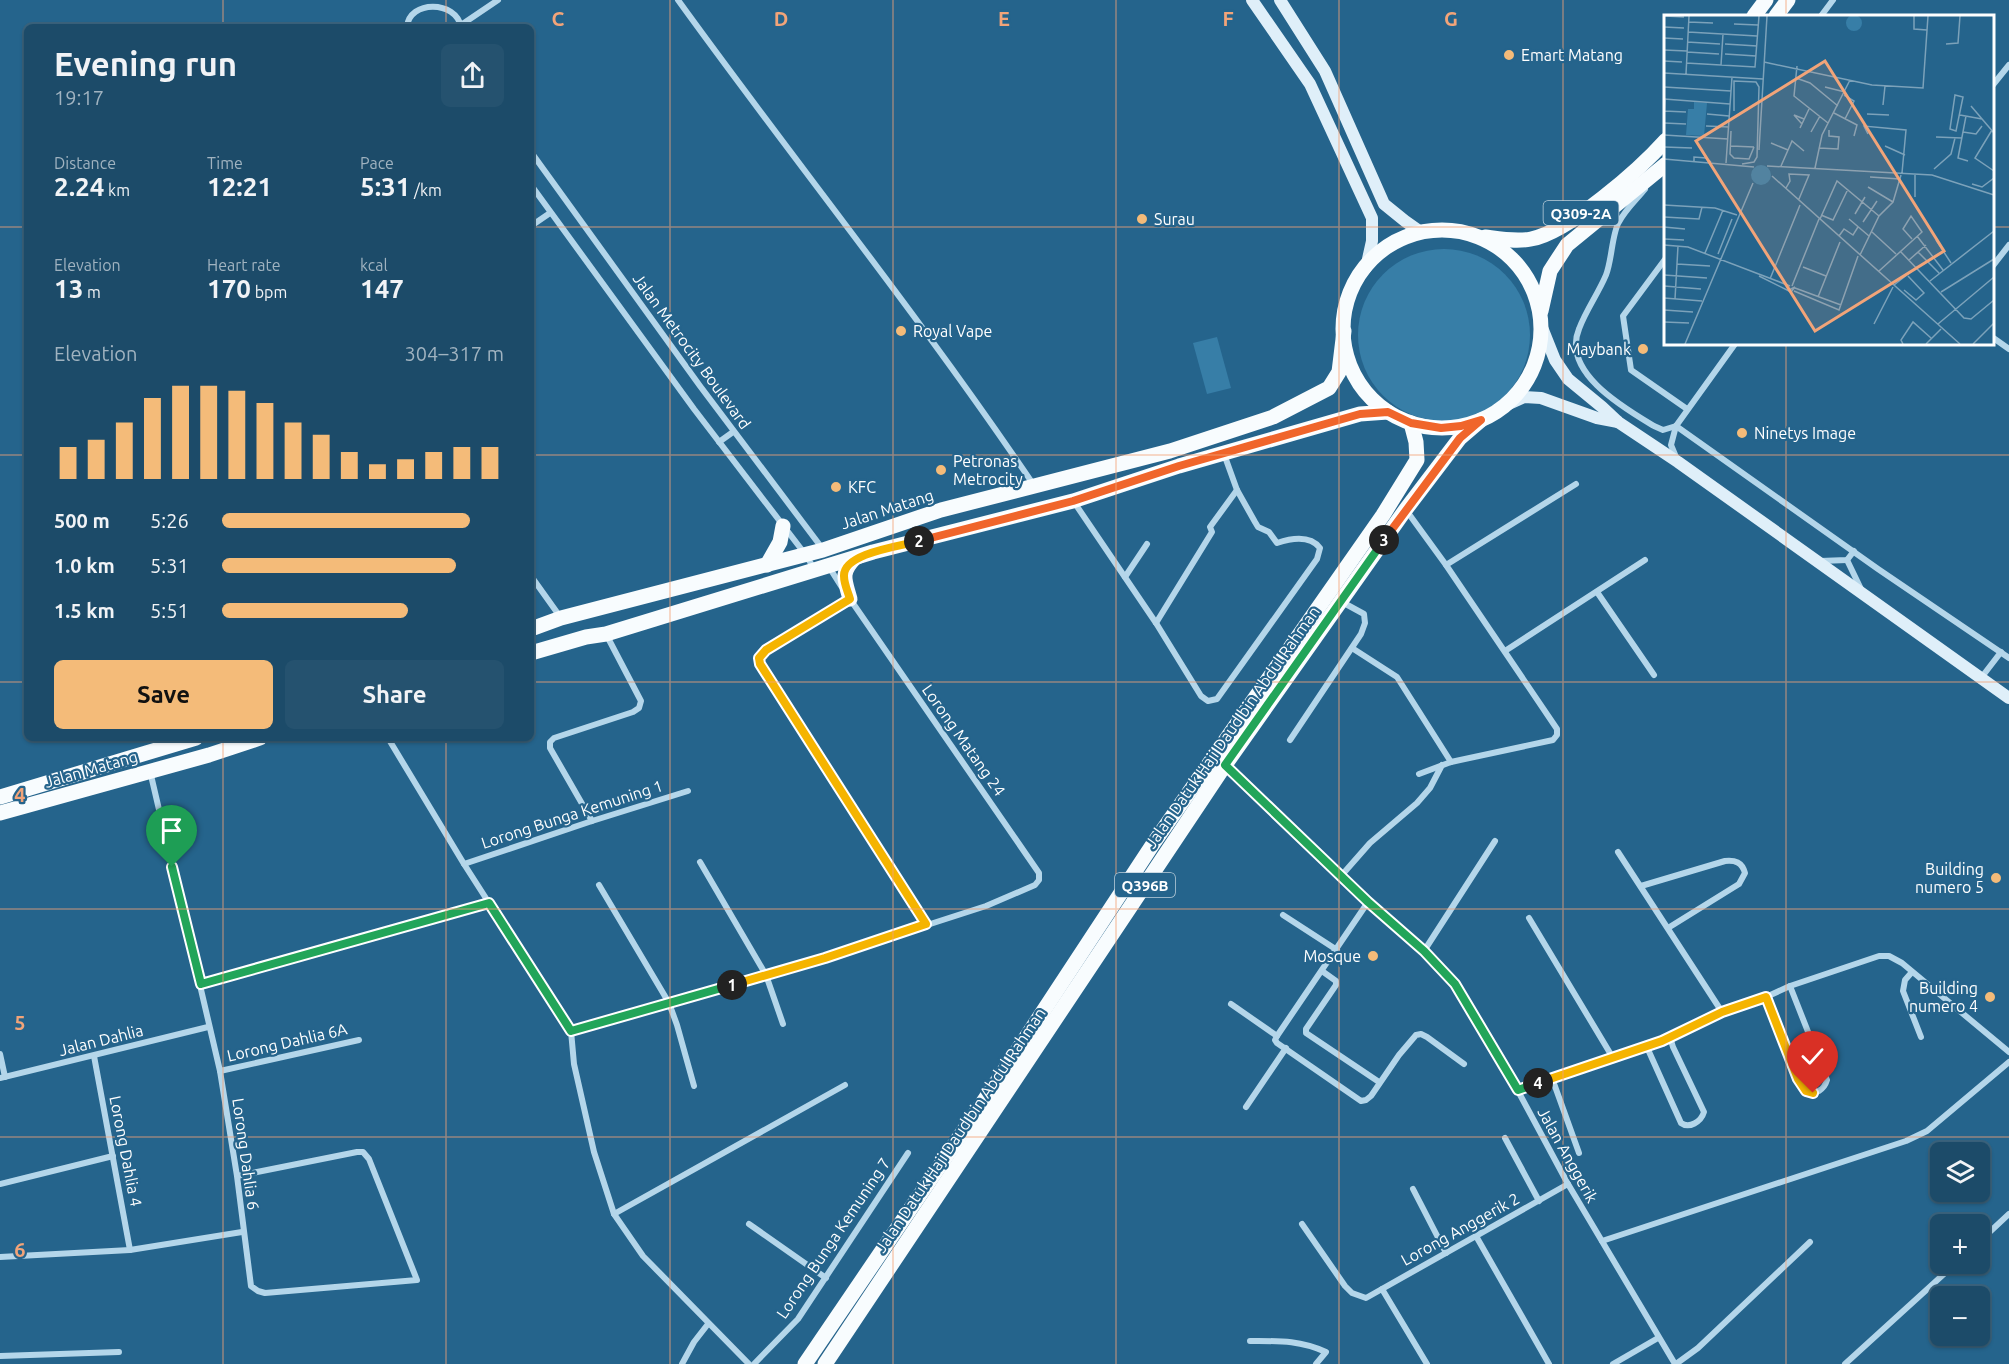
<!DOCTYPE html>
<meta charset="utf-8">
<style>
:root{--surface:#1c4b69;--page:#25526f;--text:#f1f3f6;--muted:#a0b3c0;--line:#3a637d;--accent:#f4bb79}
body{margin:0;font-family:Ubuntu,sans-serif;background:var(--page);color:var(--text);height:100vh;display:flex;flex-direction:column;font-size:22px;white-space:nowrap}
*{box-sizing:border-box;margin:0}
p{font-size:20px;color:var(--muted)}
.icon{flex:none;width:33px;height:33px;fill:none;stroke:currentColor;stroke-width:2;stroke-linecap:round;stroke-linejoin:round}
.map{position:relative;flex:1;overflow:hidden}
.details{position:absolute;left:24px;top:24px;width:510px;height:717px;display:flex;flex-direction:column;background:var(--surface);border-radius:9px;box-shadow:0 2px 4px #0004,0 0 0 2px var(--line)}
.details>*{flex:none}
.buttons{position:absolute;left:1930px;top:1142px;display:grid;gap:12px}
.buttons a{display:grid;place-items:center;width:60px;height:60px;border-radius:9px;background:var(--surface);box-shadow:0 2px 4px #0004,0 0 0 2px var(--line);font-size:30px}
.pin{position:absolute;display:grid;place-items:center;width:51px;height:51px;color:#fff;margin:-62px -26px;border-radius:50% 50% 50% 0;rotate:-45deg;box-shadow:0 0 6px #0007}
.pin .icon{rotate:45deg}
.km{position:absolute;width:30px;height:30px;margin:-15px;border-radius:50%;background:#222;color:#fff;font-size:16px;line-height:30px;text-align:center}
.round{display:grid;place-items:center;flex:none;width:63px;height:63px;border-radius:9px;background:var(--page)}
.headline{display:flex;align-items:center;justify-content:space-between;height:102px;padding:0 30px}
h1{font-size:33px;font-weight:700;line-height:45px}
.figures{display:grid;grid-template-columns:repeat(3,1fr);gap:9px;height:102px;padding:6px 30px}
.figures div{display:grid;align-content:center}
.figures b{font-size:26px;font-weight:700}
.figures small{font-size:16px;font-weight:400}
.figures p{font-size:16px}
.chart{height:168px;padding:12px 30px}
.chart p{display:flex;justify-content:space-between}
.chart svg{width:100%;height:108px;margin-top:6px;stroke:var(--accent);stroke-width:6}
.cta{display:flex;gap:12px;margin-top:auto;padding:12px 30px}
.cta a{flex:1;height:69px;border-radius:9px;background:var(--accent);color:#111;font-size:24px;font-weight:700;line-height:69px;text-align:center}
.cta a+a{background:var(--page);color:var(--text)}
ul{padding:0 30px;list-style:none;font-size:20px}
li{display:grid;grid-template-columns:96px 72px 1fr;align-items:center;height:45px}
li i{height:15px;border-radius:8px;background:var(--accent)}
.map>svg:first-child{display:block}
.green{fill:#377ea7}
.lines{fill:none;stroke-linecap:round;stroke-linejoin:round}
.street{stroke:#b4d6ea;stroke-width:6}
.secondary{stroke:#dfeff9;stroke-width:12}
.primary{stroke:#f8fcfe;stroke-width:15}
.split-1-casing{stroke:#fff;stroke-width:12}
.split-2-casing{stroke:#fff;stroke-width:12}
.split-3-casing{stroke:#fff;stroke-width:12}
.split-4-casing{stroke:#fff;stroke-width:12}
.split-5-casing{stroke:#fff;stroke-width:12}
.split-1{stroke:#22a559;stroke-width:8}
.split-2{stroke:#f5b400;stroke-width:8}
.split-3{stroke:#f0652b;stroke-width:8}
.split-4{stroke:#22a559;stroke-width:8}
.split-5{stroke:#f5b400;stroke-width:8}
.grid{fill:none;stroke:#f2a479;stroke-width:1.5;stroke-opacity:0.55}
.poi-dot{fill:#f4bb79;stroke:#25648c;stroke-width:2}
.labels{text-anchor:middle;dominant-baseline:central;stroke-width:4.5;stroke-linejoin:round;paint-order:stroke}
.shield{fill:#25648c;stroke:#bed0dc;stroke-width:1.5}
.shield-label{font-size:15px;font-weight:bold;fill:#fff}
.poi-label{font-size:16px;fill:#fff;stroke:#25648c;text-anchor:start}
.street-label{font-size:16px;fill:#fff;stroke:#25648c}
.inset-road{fill:none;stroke:#7ca2ba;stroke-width:1.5}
.view{fill:#f2a479;fill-opacity:0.15;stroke:#f2a479;stroke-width:3}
.inset-edge{fill:none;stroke:#fff;stroke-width:3}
.grid-label{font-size:20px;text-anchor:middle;font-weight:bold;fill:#f2a479;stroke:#25648c;stroke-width:4.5;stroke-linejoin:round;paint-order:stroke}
</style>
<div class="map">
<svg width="2009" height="1364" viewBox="0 0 2009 1364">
<rect width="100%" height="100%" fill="#25648c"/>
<!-- green -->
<g class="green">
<circle cx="1444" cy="335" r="86"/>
<polygon points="1217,337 1231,388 1207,394 1193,343"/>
</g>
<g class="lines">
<!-- street -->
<g class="street">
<path d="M 678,0 C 795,162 921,318 1033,484"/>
<polyline points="1821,16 1833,0"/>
<polyline points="461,25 498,0"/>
<path d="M 407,27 C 409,0 456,0 461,27"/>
<polyline points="1992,86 2009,65"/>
<polyline points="531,152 700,386 822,548"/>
<polyline points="531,185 694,409 805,554 815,570"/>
<path d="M 1645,189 C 1636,200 1625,210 1619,222 C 1612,233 1612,260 1606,275 C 1598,294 1586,310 1579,329 C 1561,372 1624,408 1654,426 L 1663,430 L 1676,426"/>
<polyline points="531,226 550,213"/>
<polyline points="1666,258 1623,316 1631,370 1687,409"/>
<polyline points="1992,267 2009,245"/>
<polyline points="1992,337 2009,349"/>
<polyline points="1676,426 1878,569 2009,658"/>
<polyline points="719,442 733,432"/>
<polyline points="1676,457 1671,445 1676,426 1735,344"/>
<path d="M 1074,502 L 1156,623 L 1201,696 L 1208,701 L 1217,699 L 1317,559 L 1320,548 C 1310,535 1292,538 1277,543 L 1269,532 L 1258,527 L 1255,522 L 1237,490 L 1224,454"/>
<polyline points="1406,510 1446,565 1557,729 1557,735 1553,740 1451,762 1419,774"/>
<polyline points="1847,560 1861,589"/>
<polyline points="1820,561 1847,560 1854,551"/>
<polyline points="1446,565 1576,484"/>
<polyline points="829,567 841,586"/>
<polyline points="531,576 561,618"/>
<polyline points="1125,577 1147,544"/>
<polyline points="1597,592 1654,675"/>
<polyline points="849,600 766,650 759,658 760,664 926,924"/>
<polyline points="1156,623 1212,532 1210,527 1237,490"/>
<polyline points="1352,648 1397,677 1451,762"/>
<polyline points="1505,651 1645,560"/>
<polyline points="1981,678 2001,652"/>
<polyline points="388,738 464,864 571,1031 574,1064 594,1152 614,1214 643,1256 749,1364"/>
<polyline points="1290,740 1361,634 1365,623 1364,614 1342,602"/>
<polyline points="1226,766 1368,902 1424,951 1459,989 1518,1091 1568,1184 1675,1364"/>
<polyline points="150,771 220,1071 237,1176 251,1286 258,1291 265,1293 417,1280 369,1159 363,1152 357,1152 237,1176"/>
<polyline points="592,821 550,748 550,742 554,738 633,712 639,708 641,701 607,636"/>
<polyline points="1618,852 1722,1012"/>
<polyline points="700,862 766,975 783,1024"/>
<polyline points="464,864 592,821 688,791"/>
<polyline points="1341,876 1370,843 1417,803 1430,788 1442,765"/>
<polyline points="599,885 669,1003 677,1025 694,1086"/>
<path d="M 1641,886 L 1725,861 C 1735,860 1742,862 1745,873 L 1739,884 L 1668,928"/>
<polyline points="1368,902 1277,1036 1275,1040 1277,1043 1361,1101 1366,1100 1371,1096 1399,1055 1416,1035 1421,1034 1427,1037 1464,1064"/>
<polyline points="1283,915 1337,950"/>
<polyline points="1529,918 1613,1058"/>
<polyline points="1424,951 1495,841"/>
<polyline points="1322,971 1336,981 1336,985 1306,1029 1306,1033 1379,1082"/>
<polyline points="1912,972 1905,980 1903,991 1921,1037"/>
<polyline points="201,984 489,903"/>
<path d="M 1766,997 L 1800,1083 L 1806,1091 C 1816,1095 1824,1090 1827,1080 L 1790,986"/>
<polyline points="1231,1004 1277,1036"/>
<polyline points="571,1031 825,958 986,906 1035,885 1039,880 1039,873 850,599"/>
<path d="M 1646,1045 L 1681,1123 C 1689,1129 1701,1122 1704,1112 L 1673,1047 L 1670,1037"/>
<polyline points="0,1054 5,1077"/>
<polyline points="94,1056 130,1250"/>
<polyline points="220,1071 359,1040"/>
<polyline points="0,1078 208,1027"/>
<polyline points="1552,1078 1579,1153"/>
<polyline points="1518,1091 1662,1041 1722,1012 1766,997 1790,986 1879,956 1889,956 1902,963 2009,1052"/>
<polyline points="1246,1107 1286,1048"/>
<polyline points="1505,1138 1539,1201"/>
<polyline points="0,1184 113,1156"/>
<polyline points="1413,1189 1446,1253"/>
<polyline points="614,1214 845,1085"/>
<polyline points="749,1224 826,1278"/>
<polyline points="1302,1224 1345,1286 1352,1293 1366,1298 1568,1184"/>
<polyline points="1476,1236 1549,1364"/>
<polyline points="1602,1241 1906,1141 1927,1131 2009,1062"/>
<polyline points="1980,1241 2009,1214"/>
<polyline points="0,1257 130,1250 242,1232"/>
<polyline points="1382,1289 1427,1364"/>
<path d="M 1250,1341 C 1279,1341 1299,1340 1326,1352 L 1316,1364"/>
<polyline points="0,1356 119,1352"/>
<polyline points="682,1364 694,1342 708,1324"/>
<polyline points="754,1364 798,1319 908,1153"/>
<polyline points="1613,1364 1658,1338"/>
<polyline points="1676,1364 1698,1348 1810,1242"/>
<polyline points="1845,1364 1956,1263"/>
</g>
<!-- secondary -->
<g class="secondary">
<polyline points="1252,0 1310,84 1372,218 1372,241 1366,268"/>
<polyline points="1280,0 1325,71 1384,204 1405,221 1422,233"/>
<polyline points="1541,325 1555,360 1568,379 1602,407 1618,422 1678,462 2009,698"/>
<polyline points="1502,407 1524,397 1541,398 1597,418 1618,422"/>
</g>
<!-- primary -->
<g class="primary">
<polyline points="1754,16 1766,0"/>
<polyline points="1776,16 1788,0"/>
<circle cx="1442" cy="329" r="99"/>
<path d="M 1485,237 C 1500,239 1516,242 1531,239 C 1569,232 1640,169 1666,140"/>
<polyline points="1541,311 1550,271 1567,245 1666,164"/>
<polyline points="767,565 780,542 783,526"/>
<path d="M 850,599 C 845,580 840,574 854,559"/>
<polyline points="531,629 561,618 823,550 941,510 1170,451 1273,417 1329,388 1339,372 1344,331"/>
<polyline points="531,653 586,637 606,634 873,552 1073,501 1179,466 1360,414 1388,412"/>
<polyline points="0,797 196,738"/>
<polyline points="0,813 209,755 260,738"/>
<polyline points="805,1364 996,1083 1155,841 1383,515 1417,460 1416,442 1411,423"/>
<polyline points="825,1364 1225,765 1406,509 1460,438 1481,420"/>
</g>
</g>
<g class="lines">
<!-- split-1 casing -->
<g class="split-1-casing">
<polyline id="split-1" points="172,867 201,984 489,903 571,1031 732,985"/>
</g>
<!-- split-2 casing -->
<g class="split-2-casing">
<path id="split-2" d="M 732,985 L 825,958 L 926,924 L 760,664 L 759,658 L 766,650 L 850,599 C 848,592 844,584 844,576 C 843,553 901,546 919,541"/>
</g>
<!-- split-3 casing -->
<g class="split-3-casing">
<polyline id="split-3" points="919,541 1073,501 1179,466 1360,414 1388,412 1411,423 1441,428 1461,426 1481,420 1460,438 1384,540"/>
</g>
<!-- split-4 casing -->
<g class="split-4-casing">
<polyline id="split-4" points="1384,540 1225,765 1368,902 1424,951 1455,984 1518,1090 1538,1083"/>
</g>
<!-- split-5 casing -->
<g class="split-5-casing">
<polyline id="split-5" points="1538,1083 1662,1041 1722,1012 1766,997 1798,1079 1806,1091 1813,1093"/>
</g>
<!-- split-1 -->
<use href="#split-1" class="split-1"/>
<!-- split-2 -->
<use href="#split-2" class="split-2"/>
<!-- split-3 -->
<use href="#split-3" class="split-3"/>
<!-- split-4 -->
<use href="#split-4" class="split-4"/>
<!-- split-5 -->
<use href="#split-5" class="split-5"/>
</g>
<!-- grid -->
<path class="grid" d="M 223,0 L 223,27M 446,0 L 446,27M 670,0 L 670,1364M 893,0 L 893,1364M 1116,0 L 1116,1364M 1339,0 L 1339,1364M 1563,0 L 1563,1364M 1786,0 L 1786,16M 0,227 L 27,227M 531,227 L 1666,227M 1992,227 L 2009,227M 1786,344 L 1786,1364M 0,455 L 27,455M 531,455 L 2009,455M 0,682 L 27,682M 531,682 L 2009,682M 223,738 L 223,1364M 446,738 L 446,1364M 0,909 L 2009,909M 0,1137 L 2009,1137"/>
<!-- markers -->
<g class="poi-dot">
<circle cx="1509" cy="55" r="6"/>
<circle cx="1142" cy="219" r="6"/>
<circle cx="901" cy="331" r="6"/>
<circle cx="1643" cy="349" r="6"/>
<circle cx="1742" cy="433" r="6"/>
<circle cx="941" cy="470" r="6"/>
<circle cx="836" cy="487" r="6"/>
<circle cx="1996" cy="878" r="6"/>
<circle cx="1373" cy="956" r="6"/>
<circle cx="1990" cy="997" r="6"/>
</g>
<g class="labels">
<!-- shield labels -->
<g class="shield">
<rect x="1543.5" y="201" width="75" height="24" rx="4.5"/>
<rect x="1115" y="873" width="60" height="24" rx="4.5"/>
</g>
<g class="shield-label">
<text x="1581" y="213">Q309-2A</text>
<text x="1145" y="885">Q396B</text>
</g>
<!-- poi labels -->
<g class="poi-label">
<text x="1521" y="55">Emart Matang</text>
<text x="1154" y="219">Surau</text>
<text x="913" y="331">Royal Vape</text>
<text x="1631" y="349" text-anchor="end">Maybank</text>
<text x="1754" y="433">Ninetys Image</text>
<text x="953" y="461">Petronas<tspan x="953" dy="18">Metrocity</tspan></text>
<text x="848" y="487">KFC</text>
<text x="1984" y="869" text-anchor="end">Building<tspan x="1984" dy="18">numero 5</tspan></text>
<text x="1361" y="956" text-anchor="end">Mosque</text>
<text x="1978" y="988" text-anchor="end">Building<tspan x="1978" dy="18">numero 4</tspan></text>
</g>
<!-- street labels -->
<g class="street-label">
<text transform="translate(692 351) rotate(54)">Jalan Metrocity Boulevard</text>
<text transform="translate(887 509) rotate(-18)">Jalan Matang</text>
<text transform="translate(1232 727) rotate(-55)">Jalan Datuk Haji Daud bin Abdul Rahman</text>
<text transform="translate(964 740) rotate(55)">Lorong Matang 24</text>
<text transform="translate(91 769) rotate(-16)">Jalan Matang</text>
<text transform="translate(572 814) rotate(-18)">Lorong Bunga Kemuning 1</text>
<text transform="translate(101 1040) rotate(-14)">Jalan Dahlia</text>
<text transform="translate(287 1042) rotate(-13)">Lorong Dahlia 6A</text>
<text transform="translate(960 1130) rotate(-56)">Jalan Datuk Haji Daud bin Abdul Rahman</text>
<text transform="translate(126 1151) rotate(79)">Lorong Dahlia 4</text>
<text transform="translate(246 1154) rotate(82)">Lorong Dahlia 6</text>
<text transform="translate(1568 1155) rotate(61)">Jalan Anggerik</text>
<text transform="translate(1460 1229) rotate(-29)">Lorong Anggerik 2</text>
<text transform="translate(833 1238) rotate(-56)">Lorong Bunga Kemuning 7</text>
</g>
</g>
<!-- overview -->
<g transform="translate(1664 15)">
<rect width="330" height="330" fill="#25648c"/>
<path d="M182 8a8 8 0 1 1 16 0a8 8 0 1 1-16 0ZM 30,87 L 43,88 L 40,121 L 22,120 L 24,94 L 30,94 ZM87 160a10 10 0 1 1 20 0a10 10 0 1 1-20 0Z" fill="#377ea7"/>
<path class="inset-road" d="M 1,1 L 20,2M 250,1 L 250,14 L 263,15M 24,7 L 49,8M 70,9 L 94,10M 0,12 L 20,13M 24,17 L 93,21M 0,23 L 19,24M 23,27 L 56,29M 61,29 L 93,31M 282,29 L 294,28 L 296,1M 0,35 L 23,36M 23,37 L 55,39M 61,39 L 92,41M 0,46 L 18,47M 100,47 L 208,70 L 259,73 L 264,1M 22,48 L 91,52 L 95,1M 57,50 L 59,19M 133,51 L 130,81 L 164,108M 0,58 L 99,64M 22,59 L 25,1M 132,63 L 146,68 L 174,91M 0,72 L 67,76M 161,72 L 181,77M 180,80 L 190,86 L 181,104M 291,80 L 299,82 L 292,116 L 286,114 ZM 0,84 L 66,89M 219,90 L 221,71M 307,91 L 330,118M 0,96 L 22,97M 70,96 L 70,66 L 92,67 L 95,72 L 93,142 L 90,147 L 78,149M 170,98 L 193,110 L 190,121M 43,99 L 65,101M 203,99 L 225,100M 296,100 L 318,104M 302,101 L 294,143 L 304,146M 0,102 L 1,84M 0,108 L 22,109M 138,109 L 130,100 L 140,104M 42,111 L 65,112M 136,113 L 145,94M 328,115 L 311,143 L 330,156M 67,116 L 66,139 L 70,143 L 85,144 L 90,132M 147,117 L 156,101M 299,117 L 312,119 L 318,111M 204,119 L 200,111 L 242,115 L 238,158M 0,120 L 64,124M 272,122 L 298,123M 107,128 L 124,135M 67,131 L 90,132M 221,131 L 241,140M 0,132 L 28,133M 155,133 L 174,134 L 175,122 L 165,121 L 165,115M 95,135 L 103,1M 0,144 L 90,152M 30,146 L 30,142 L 42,143 L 47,147M 62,148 L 68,62M 103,151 L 268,160 L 330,180M 117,151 L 128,126 L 140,136M 151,153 L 158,120 L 186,65M 270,154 L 287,139 L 291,123M 251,160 L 251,182M 108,161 L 296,329M 206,162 L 236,164M 308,169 L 318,172 L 330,163M 204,172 L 229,187M 122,173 L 126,166 L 125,159 L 145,160 L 135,184M 0,190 L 51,193 L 73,200M 191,199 L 201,182M 157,200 L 169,205 L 184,174M 0,202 L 35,204 L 38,192M 156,204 L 173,166 L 215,201M 185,204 L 205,221M 199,207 L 213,186M 0,212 L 21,214M 208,217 L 232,239M 175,221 L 180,214 L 189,220 L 194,212M 253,221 L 279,255M 0,224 L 20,225M 272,225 L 287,248M 0,230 L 24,232 L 126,271M 236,236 L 300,303 L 307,304 L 330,285M 254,237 L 275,258M 41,238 L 59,195M 54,239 L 68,204M 196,240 L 215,201 L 229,187 L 237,160M 245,245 L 262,230M 13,249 L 46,251M 139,252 L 162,261M 215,256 L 258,217 L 247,201 L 239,214 L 248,224M 0,260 L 43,263M 95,261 L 127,277 L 131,272 L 125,275M 106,264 L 136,190M 266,266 L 330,216M 230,270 L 253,252M 0,271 L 37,274M 128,271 L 155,204M 131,273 L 177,290M 240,275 L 252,285 L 260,278 L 244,261M 130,276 L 175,295 L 194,241M 277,277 L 330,244M 154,282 L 176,227M 0,283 L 38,286M 11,284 L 14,231M 0,295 L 29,297M 0,307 L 25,308M 210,309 L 229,272M 274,309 L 330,262M 21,329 L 89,168M 239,329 L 237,325 L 249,307 L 267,323M 262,329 L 277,314M 309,329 L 330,308"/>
<path class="view" d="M 161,46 L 280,236 L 151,316 L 32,126 Z"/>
<rect width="330" height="330" class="inset-edge"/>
</g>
<g class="grid-label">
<text x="558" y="26">C</text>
<text x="781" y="26">D</text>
<text x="1004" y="26">E</text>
<text x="1228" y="26">F</text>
<text x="1451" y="26">G</text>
<text x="20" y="802">4</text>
<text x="20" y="1030">5</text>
<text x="20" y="1257">6</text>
</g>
</svg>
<div class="buttons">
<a><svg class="icon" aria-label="layers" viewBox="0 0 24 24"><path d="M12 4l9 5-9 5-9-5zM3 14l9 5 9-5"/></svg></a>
<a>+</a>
<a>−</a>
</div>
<div class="pin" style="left:172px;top:867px;background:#1e9e55"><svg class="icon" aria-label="arrive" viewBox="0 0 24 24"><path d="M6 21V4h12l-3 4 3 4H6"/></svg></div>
<div class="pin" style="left:1813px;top:1093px;background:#d93025"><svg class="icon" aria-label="check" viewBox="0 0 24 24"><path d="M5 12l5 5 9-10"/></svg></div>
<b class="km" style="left:732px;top:985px">1</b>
<b class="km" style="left:919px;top:541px">2</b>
<b class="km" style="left:1384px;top:540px">3</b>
<b class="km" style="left:1538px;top:1083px">4</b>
<section class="details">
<div class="headline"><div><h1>Evening run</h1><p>19:17</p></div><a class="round"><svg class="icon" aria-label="share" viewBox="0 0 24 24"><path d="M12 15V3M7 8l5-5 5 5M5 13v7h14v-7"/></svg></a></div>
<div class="figures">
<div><p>Distance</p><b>2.24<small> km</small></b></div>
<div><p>Time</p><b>12:21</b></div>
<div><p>Pace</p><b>5:31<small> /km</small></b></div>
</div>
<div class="figures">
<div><p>Elevation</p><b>13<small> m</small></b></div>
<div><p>Heart rate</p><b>170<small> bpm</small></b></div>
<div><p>kcal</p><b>147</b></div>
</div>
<div class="chart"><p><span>Elevation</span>304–317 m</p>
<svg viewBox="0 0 160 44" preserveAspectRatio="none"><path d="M5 44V31M15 44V28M25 44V21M35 44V11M45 44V6M55 44V6M65 44V8M75 44V13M85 44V21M95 44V26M105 44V33M115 44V38M125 44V36M135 44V33M145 44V31M155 44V31"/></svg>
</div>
<ul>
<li><b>500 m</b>5:26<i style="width:88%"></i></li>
<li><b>1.0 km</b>5:31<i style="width:83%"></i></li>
<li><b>1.5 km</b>5:51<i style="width:66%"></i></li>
</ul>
<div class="cta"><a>Save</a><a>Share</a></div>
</section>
</div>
